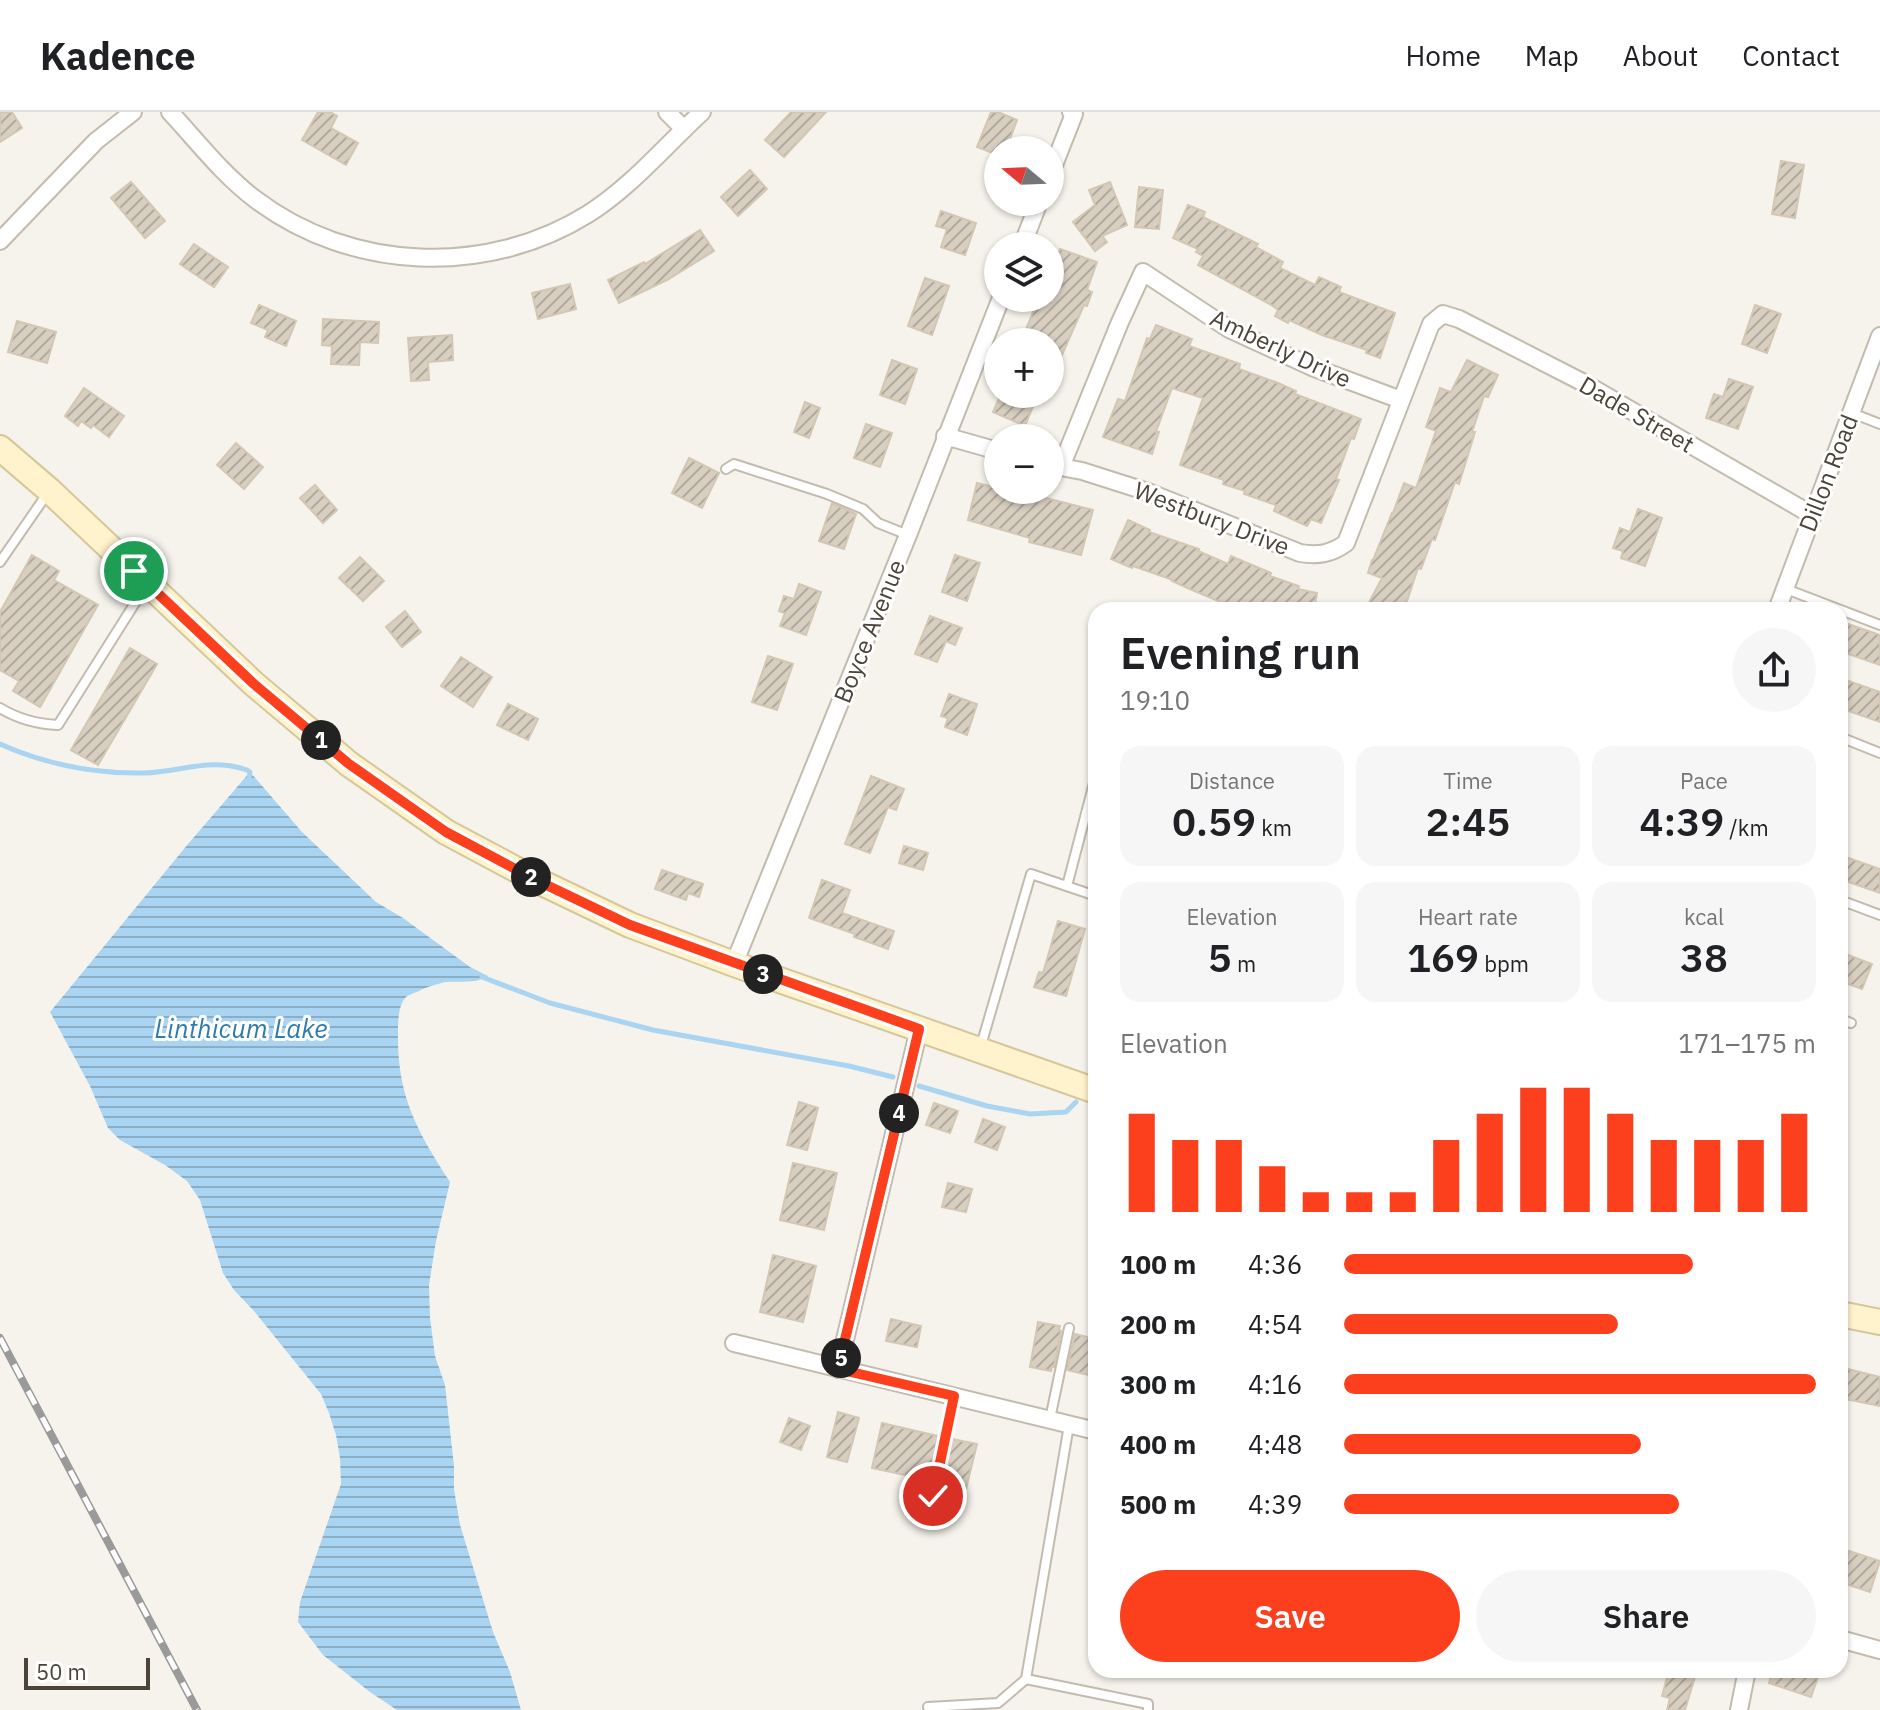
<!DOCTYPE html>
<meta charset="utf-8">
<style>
:root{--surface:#fff;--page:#f6f6f6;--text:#202124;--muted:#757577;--line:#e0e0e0;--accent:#fc3f1d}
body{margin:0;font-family:"IBM Plex Sans",sans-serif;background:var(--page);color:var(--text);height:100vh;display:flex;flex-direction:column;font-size:30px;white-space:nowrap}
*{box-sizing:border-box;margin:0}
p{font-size:26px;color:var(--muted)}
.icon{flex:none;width:44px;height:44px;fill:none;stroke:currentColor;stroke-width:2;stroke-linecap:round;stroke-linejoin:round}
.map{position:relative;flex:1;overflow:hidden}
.drawer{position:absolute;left:1088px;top:490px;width:760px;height:1076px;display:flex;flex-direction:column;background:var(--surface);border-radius:24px;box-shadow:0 2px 6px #0004}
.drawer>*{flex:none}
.needle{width:52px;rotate:289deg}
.tools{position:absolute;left:984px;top:24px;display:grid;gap:16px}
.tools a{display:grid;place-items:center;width:80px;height:80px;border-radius:50%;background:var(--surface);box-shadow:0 2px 6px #0004;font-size:40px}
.scale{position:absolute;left:24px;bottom:20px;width:126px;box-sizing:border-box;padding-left:8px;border:4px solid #4b4439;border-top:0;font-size:22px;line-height:28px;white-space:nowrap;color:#4b4439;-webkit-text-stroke:6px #fff;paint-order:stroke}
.pin{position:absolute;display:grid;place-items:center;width:68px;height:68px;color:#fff;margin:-34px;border:4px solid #fff;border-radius:50%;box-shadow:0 2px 8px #0007}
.km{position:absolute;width:40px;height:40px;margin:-20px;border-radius:50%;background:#222;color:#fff;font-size:22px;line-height:40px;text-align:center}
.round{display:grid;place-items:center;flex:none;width:84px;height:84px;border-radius:42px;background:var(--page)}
.headline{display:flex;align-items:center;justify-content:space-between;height:136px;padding:0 32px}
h1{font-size:44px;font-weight:600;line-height:60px}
.stats{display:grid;grid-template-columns:repeat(3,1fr);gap:12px;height:136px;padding:8px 32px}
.stats div{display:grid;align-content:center;border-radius:20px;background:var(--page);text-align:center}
.stats b{font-size:40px;font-weight:600}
.stats small{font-size:22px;font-weight:400}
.stats p{font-size:22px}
.chart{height:224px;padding:16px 32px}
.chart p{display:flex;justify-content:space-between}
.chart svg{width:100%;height:144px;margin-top:8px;stroke:var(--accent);stroke-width:6}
.action{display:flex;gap:16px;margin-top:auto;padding:16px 32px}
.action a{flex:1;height:92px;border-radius:48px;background:var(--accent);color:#fff;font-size:32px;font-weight:600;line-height:92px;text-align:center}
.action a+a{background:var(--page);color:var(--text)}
ul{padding:0 32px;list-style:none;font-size:26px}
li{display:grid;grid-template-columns:128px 96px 1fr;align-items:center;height:60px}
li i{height:20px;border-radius:10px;background:var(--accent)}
header{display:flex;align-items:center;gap:48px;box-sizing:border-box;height:112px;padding:0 40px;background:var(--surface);border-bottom:2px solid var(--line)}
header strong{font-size:38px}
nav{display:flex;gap:44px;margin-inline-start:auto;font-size:28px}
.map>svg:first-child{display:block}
.water{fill:url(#water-rules)}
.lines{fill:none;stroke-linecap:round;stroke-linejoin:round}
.stream{stroke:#a9d4f2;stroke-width:5}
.building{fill:url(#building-hatch);stroke:#d3c7b4;stroke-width:2}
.lane-casing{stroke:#c2bbae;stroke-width:12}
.street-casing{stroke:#c2bbae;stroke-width:20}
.secondary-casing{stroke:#d6c79b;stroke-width:28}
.lane{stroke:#fff;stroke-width:8}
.street{stroke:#fff;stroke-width:16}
.secondary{stroke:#fff3cd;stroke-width:24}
.rail-casing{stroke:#9a9a9a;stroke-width:8}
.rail{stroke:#fff;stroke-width:5;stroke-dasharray:15;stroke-linecap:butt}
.route-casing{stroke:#fff;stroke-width:16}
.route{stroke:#fc3f1d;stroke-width:10}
.labels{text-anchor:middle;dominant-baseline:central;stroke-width:6;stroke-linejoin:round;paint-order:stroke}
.street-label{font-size:24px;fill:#4b4439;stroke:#fff}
.water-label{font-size:26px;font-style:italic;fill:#2e7ab2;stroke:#fff}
</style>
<header>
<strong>Kadence</strong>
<nav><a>Home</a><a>Map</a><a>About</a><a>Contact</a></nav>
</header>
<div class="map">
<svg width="1880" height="1598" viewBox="0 0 1880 1598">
<defs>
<pattern id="water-rules" width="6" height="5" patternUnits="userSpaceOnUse" patternTransform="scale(2)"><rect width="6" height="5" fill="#a9d4f2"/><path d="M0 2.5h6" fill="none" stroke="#8caec5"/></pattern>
<pattern id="building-hatch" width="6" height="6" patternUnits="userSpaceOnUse" patternTransform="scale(2)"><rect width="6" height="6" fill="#d8cfc1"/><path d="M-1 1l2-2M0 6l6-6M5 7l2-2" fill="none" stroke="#b1aa9e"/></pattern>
</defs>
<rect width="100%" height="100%" fill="#f6f3ec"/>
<!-- water -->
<path class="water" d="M 250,660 L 302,720 L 376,790 L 403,806 L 470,855 L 488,864 C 475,872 461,869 446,870 C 436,872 426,875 417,880 C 415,880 407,884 406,885 C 398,893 398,911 398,921 C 397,984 417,1019 450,1070 L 436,1129 L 429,1173 L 430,1206 L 435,1244 L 445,1273 L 454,1354 L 454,1377 L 460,1413 L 493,1520 L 510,1560 L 521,1598 L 397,1598 L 370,1580 L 323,1543 L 298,1510 L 300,1490 L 341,1372 L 340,1346 L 336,1323 L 329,1301 L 321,1282 L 254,1199 L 234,1178 L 223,1161 L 200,1088 L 187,1069 L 165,1053 L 120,1028 L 108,1016 L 90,974 L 50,900 L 188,732 Z"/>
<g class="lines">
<!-- stream -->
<g class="stream">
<path d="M 0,632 C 45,652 95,662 144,661 C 181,660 210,645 247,658 L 250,660 L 249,666"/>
<polyline points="482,865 550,891 653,918 849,954 893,965"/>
<polyline points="919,974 987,994 1030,1002 1066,1000 1076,990"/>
</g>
</g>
<!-- building -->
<g class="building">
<polygon points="0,0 12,0 22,16 0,30"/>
<polygon points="318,0 330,0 337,4 331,16 358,31 346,53 302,28"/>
<polygon points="791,0 826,0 784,45 765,28"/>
<polygon points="991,0 998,0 1017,8 1006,38 998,38 998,43 977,35"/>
<polygon points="1781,49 1804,53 1795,106 1772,102"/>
<polygon points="750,58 767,77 738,104 721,85"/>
<polygon points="131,70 165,109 145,126 111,86"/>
<polygon points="1110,70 1127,113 1102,124 1107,130 1095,139 1073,110 1095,93 1089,78"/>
<polygon points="1139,75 1163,78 1159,117 1135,115"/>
<polygon points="1188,93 1205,100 1203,105 1258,132 1256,135 1283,150 1280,156 1315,173 1319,165 1341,175 1339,180 1395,201 1380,246 1366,241 1367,238 1322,223 1289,208 1288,211 1275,204 1278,198 1273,194 1198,153 1203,144 1196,140 1198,137 1173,126"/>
<polygon points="941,99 976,111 965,143 941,135 947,117 936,114"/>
<polygon points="700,118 714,139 667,168 619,191 608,168 644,150 645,152"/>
<polygon points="194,132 228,155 214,175 180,152"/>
<polygon points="1060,137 1097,150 1087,178 1092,180 1087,194 1084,193 1050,270 1050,230 1021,230 1035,195 1039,196 1042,186 1050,186 1050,165"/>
<polygon points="925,166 949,174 932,223 908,214"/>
<polygon points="570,172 576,197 538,207 532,181"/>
<polygon points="259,193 296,209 286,234 265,225 268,218 251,211"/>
<polygon points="1755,193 1781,202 1767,241 1742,232"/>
<polygon points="323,207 379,210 378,231 360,230 359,253 331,252 332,234 322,233"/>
<polygon points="17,209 56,220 47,251 8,240"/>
<polygon points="1156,213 1192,227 1189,234 1240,252 1239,257 1278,271 1296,279 1295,282 1361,307 1354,327 1351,326 1336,367 1339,368 1321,411 1311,407 1307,414 1274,399 1276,393 1244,382 1245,379 1223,372 1224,368 1180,353 1203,286 1172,276 1156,320 1159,320 1152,342 1103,325 1118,287 1125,289 1147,226 1150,227"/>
<polygon points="452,223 453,248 428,250 429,268 411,269 408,226"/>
<polygon points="892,248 917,257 905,292 880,283"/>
<polygon points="1467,248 1498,263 1488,285 1484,284 1472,320 1475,320 1459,372 1455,370 1435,428 1432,427 1421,457 1418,456 1404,498 1365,498 1382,466 1368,461 1372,448 1373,448 1392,401 1393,401 1404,371 1416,376 1436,319 1426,315 1440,276 1451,280"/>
<polygon points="1729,267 1753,275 1738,317 1706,306 1714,282 1723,285"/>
<polygon points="84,276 124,304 109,325 93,313 91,316 81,309 78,314 65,304"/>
<polygon points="1001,282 1038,282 1025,314 993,300"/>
<polygon points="805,290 820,296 809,326 794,320"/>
<polygon points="866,312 892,321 880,355 854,346"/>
<polygon points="236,331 263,355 244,377 217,353"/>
<polygon points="689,346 719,361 702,396 672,381"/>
<polygon points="977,371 998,376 998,378 1021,378 1030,380 1030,382 1093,398 1081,443 1029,430 1030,426 968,408"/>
<polygon points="315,373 337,398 323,411 300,386"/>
<polygon points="832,391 856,402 844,437 819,429"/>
<polygon points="1638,397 1662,406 1645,454 1621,446 1623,439 1613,436 1620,416 1630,420"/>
<polygon points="1128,408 1150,418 1149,420 1199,437 1198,439 1228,452 1231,444 1271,461 1270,464 1299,474 1298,477 1317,481 1314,498 1240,498 1192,478 1172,469 1173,468 1133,454 1132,456 1111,447"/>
<polygon points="32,443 59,459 54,468 98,493 40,595 13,579 19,569 0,558 0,500"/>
<polygon points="955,443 980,451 967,489 942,480"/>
<polygon points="360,445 384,469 363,489 339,466"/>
<polygon points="799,472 821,480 806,523 780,514 785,501 779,499 784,484 794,487"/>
<polygon points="405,499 421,520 402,535 386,515"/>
<polygon points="930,504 962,516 955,533 946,529 937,550 915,542"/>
<polygon points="1848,512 1880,523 1880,553 1840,539"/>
<polygon points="130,536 157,552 98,653 71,638"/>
<polygon points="768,544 793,552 777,598 752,590"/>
<polygon points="461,545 492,565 473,595 441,574"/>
<polygon points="1840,566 1880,580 1880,610 1840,596"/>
<polygon points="949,582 977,592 967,623 945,615 948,606 941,604"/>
<polygon points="508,592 538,607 528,628 497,613"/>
<polygon points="871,664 904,677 896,698 888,695 870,741 845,732"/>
<polygon points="904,734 928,741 923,758 899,751"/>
<polygon points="1840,743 1880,757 1880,781 1840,767"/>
<polygon points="662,758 703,772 699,785 688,781 686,788 655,777"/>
<polygon points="822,768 850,778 842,801 894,819 888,837 854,825 855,822 809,806"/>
<polygon points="1058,809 1085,817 1066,884 1034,875 1039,860 1043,861"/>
<polygon points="1840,840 1872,852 1862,877 1840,869"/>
<polygon points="799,990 818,996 807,1038 787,1033"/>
<polygon points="934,991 958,999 950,1021 926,1013"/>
<polygon points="983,1007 1005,1015 997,1038 975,1030"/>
<polygon points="793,1051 837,1061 824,1118 780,1108"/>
<polygon points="948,1071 972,1077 966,1100 942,1095"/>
<polygon points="773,1143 816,1154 803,1210 760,1200"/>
<polygon points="891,1207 921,1214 917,1235 886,1229"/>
<polygon points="1038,1210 1060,1214 1059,1218 1061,1219 1054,1255 1052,1254 1051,1259 1030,1255"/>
<polygon points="1075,1222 1096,1227 1096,1251 1093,1264 1067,1258"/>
<polygon points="1840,1255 1880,1265 1880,1294 1840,1286"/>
<polygon points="838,1300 859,1306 847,1350 827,1345"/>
<polygon points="789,1306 810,1314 801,1338 780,1330"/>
<polygon points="882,1311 938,1324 929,1368 872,1356"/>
<polygon points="952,1327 977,1332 966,1377 943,1371"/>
<polygon points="1849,1439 1880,1449 1870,1480 1840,1470"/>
<polygon points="1669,1558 1697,1558 1685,1598 1667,1598 1670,1586 1662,1584"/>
<polygon points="1773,1558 1797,1558 1818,1565 1811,1585 1769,1571"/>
</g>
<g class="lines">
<!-- lane casing -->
<g class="lane-casing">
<g id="lane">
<polyline points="1852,301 1880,312"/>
<polyline points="726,357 734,352 827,382 863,397 878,411 908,423"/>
<polyline points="0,450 47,382"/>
<polyline points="1786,477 1880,513"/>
<path d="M 0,596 C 18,607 37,612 58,613 L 147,472"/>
<polyline points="1840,625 1880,641"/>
<polyline points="1067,774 1096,663"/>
<polyline points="1840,788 1880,803"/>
<polyline points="1840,907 1851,911"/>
<polyline points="980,937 1031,762 1096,784"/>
<polyline points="1050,1307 1069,1216"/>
<polyline points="1069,1313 1026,1567 1148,1592 1148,1598"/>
<polyline points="933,1384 954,1284"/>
<polyline points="928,1595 998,1591 1026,1567"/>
</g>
</g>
<!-- street casing -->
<g class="street-casing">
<g id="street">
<path d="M 170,0 C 197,29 223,63 255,87 C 351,160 487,165 588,102 C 631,75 665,34 702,0"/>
<polyline points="667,0 684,17"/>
<polyline points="1050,63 1074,2 1071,0"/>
<polyline points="0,129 96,29 133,0"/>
<polyline points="1022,134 1039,90"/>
<polyline points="945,324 998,339"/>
<path d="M 1050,353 L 1082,359 L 1148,380 L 1300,441 C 1318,444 1331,442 1346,431 L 1431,212 L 1443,202 L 1459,207 L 1582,270 L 1812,403"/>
<polyline points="1061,355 1120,210 1143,160 1229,217 1312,255 1401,288"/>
<polyline points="1777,498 1880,224"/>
<polyline points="734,852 908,423 1001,186"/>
<polyline points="734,1231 1096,1319"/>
<polyline points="838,1257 919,917"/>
<polyline points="1840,1527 1880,1538"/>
<polyline points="1739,1598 1747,1558"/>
</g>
</g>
<!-- secondary casing -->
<g class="secondary-casing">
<g id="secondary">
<polyline points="0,336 49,378 254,572 349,652 446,720 536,768 630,813 734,852 1096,979"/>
<polyline points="1840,1202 1880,1210"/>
</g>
</g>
<!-- lane -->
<use href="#lane" class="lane"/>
<!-- street -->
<use href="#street" class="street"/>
<!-- secondary -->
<use href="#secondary" class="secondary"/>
<!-- rail casing -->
<g class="rail-casing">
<polyline id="rail" points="0,1226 197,1598"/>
</g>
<!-- rail -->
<use href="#rail" class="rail"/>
</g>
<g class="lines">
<!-- route casing -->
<g class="route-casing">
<polyline id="route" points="134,459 254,572 349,652 446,720 536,768 630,813 919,917 838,1257 954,1284 933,1384"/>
</g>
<!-- route -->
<use href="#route" class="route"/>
</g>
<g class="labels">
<!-- street labels -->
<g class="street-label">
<text transform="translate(1281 236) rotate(25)">Amberly Drive</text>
<text transform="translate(1637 302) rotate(30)">Dade Street</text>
<text transform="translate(1828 361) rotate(-69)">Dillon Road</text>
<text transform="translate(1212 406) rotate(21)">Westbury Drive</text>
<text transform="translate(869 519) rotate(-68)">Boyce Avenue</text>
</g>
<!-- water labels -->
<g class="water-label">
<text x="241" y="916">Linthicum Lake</text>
</g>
</g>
</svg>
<div class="tools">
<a><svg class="needle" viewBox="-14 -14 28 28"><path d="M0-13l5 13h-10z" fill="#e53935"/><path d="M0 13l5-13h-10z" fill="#757577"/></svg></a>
<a><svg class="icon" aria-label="layers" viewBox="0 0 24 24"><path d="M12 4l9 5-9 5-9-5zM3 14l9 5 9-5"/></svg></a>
<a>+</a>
<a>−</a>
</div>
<div class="scale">50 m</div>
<div class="pin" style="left:134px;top:459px;background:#1e9e55"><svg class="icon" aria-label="arrive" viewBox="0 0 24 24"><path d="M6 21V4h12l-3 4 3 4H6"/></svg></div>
<div class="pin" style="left:933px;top:1384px;background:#d93025"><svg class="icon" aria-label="check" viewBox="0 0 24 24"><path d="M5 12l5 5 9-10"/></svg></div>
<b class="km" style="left:321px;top:628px">1</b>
<b class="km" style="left:531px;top:765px">2</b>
<b class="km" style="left:763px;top:862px">3</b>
<b class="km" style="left:899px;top:1001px">4</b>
<b class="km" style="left:841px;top:1246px">5</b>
<section class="drawer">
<div class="headline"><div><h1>Evening run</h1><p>19:10</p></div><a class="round"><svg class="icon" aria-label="share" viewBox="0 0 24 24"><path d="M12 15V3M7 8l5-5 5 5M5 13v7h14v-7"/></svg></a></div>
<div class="stats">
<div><p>Distance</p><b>0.59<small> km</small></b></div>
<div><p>Time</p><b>2:45</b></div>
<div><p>Pace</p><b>4:39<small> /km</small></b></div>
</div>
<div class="stats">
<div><p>Elevation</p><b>5<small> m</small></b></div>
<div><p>Heart rate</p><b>169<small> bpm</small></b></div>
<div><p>kcal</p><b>38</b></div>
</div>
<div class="chart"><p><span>Elevation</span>171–175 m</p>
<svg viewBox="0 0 160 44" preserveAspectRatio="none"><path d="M5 44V14M15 44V22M25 44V22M35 44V30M45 44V38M55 44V38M65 44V38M75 44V22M85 44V14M95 44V6M105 44V6M115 44V14M125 44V22M135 44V22M145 44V22M155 44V14"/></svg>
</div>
<ul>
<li><b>100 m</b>4:36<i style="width:74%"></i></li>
<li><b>200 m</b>4:54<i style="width:58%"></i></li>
<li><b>300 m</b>4:16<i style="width:100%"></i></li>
<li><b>400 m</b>4:48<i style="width:63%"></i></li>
<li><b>500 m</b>4:39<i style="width:71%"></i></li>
</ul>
<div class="action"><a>Save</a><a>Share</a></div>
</section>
</div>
